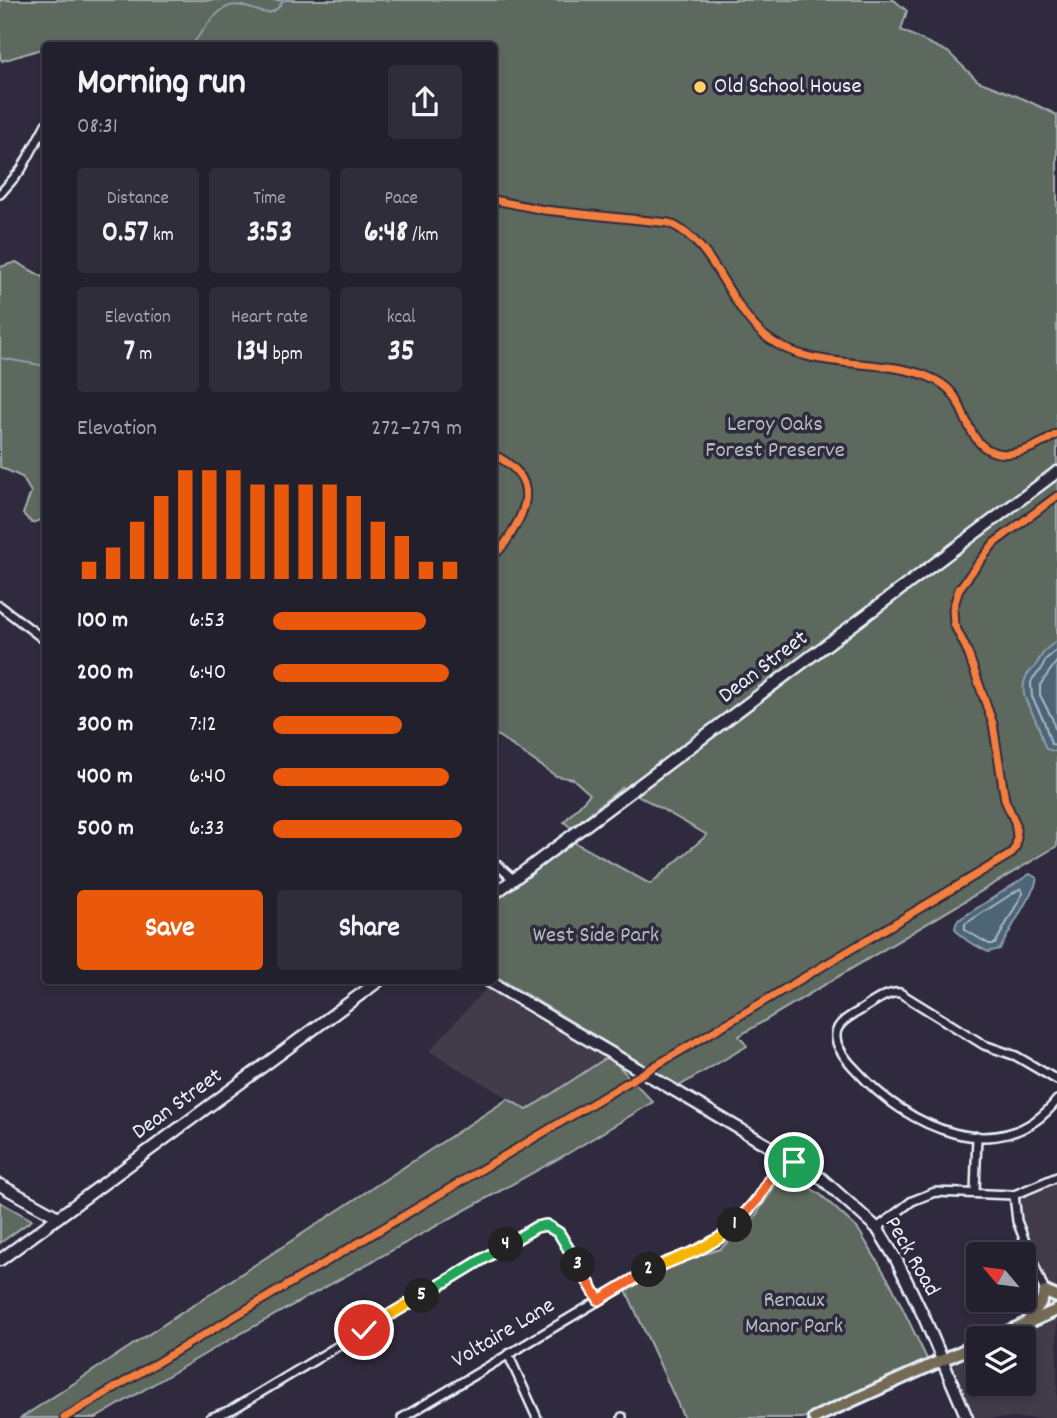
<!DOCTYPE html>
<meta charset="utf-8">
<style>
:root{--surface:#23202e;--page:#2f2d3a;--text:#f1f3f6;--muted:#a3a3aa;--line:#403e4a;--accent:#ea580c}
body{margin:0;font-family:Dekko,sans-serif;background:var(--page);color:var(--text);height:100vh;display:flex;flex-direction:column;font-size:26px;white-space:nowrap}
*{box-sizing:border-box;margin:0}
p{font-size:23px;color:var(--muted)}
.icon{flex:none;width:38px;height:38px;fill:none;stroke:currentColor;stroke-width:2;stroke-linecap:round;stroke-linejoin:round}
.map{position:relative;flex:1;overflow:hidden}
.drawer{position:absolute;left:42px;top:42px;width:455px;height:942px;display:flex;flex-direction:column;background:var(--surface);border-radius:7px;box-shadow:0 4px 10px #0003,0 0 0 2px var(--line)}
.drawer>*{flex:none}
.needle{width:46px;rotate:299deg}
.buttons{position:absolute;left:966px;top:1242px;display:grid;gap:14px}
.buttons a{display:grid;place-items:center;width:70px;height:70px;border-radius:7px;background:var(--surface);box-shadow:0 4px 10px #0003,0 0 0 2px var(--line);font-size:35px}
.pin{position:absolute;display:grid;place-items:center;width:60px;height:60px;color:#fff;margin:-30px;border:4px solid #fff;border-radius:50%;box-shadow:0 2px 7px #0007}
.km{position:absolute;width:35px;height:35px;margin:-18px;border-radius:50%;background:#222;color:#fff;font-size:19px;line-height:35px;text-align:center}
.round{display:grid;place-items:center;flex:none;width:74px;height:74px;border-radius:7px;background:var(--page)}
.summary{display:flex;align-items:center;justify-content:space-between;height:119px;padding:0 35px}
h1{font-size:38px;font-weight:800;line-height:52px}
.metrics{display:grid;grid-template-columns:repeat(3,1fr);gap:10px;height:119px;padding:7px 35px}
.metrics div{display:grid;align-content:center;border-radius:7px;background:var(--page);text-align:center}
.metrics b{font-size:30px;font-weight:800}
.metrics small{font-size:19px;font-weight:400}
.metrics p{font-size:19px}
.chart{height:196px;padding:14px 35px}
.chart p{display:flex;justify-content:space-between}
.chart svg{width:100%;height:126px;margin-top:7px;stroke:var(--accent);stroke-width:6}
.cta{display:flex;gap:14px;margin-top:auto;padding:14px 35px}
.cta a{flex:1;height:80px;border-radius:7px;background:var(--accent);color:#fff;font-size:28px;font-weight:800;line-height:80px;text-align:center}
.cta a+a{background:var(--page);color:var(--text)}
ul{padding:0 35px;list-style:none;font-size:23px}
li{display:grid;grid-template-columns:112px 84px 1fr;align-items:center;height:52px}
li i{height:18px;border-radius:9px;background:var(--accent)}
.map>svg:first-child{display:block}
.built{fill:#433a48}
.green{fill:#5d695f;stroke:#a2adac;stroke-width:2}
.water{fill:#4d6576;stroke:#8b9daa;stroke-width:2}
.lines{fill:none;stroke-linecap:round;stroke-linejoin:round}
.shore{stroke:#aab9c4;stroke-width:2}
.stream{stroke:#8b9daa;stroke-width:2}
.street-casing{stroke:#e8f1f8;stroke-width:12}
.secondary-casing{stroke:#e8f1f8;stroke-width:15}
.primary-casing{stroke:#e8f1f8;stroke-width:16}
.street{stroke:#2f2a3d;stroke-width:7}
.secondary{stroke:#2f2a3d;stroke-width:10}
.primary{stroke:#746b55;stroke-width:10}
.cycleway-casing{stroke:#2f2a3d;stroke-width:11}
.cycleway{stroke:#f27e40;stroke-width:7}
.split-1-casing{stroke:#fff;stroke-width:14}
.split-2-casing{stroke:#fff;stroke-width:14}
.split-3-casing{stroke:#fff;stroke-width:14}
.split-4-casing{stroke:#fff;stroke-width:14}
.split-5-casing{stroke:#fff;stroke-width:14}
.split-6-casing{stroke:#fff;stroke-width:14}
.split-1{stroke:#f0652b;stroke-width:9}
.split-2{stroke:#f5b400;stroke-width:9}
.split-3{stroke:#f0652b;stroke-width:9}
.split-4{stroke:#22a559;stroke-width:9}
.split-5{stroke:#22a559;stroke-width:9}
.split-6{stroke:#f5b400;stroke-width:9}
.poi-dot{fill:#ffd166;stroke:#2f2a3d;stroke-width:2.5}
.labels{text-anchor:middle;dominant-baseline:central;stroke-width:7;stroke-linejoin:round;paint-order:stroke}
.poi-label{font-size:23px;fill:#e8f1f8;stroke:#2f2a3d;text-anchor:start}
.park-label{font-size:23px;fill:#b0bbbb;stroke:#2f2a3d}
.street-label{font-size:23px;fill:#e8f1f8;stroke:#2f2a3d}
</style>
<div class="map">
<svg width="1057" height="1418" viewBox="0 0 1057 1418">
<rect width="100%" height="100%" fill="#2f2a3d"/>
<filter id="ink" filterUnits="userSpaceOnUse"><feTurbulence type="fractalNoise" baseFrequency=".0143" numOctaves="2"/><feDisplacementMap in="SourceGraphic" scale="14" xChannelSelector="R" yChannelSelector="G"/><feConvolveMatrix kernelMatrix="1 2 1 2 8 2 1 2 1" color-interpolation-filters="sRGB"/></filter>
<g filter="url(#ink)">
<!-- built -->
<g class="built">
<polygon points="490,984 609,1056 527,1110 429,1051"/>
<polygon points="1057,1179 1057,1307 1053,1308 1020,1221 1017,1196"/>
<polygon points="1057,1315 1057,1418 971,1418 946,1362 978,1348 978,1384 1024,1384 1024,1339 1001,1339"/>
</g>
<!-- green -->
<g class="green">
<polygon points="0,0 894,0 907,11 901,30 948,52 978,81 1024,99 1057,115 1057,846 739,1036 747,1046 679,1086 494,975 494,901 574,842 650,884 707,835 623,787 571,828 564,822 590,794 573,779 556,776 494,733 494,46 46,46 45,48 2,61 0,57"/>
<polygon points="16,262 45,278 45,510 41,520 32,523 23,514 31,492 22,477 0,467 0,267"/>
<polygon points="609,1056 653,1102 567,1154 222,1344 96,1418 21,1418 508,1099 527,1110"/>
<polygon points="785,1171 821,1195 858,1229 891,1284 928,1361 803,1418 684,1418 625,1288 657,1269 720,1249 752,1221"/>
<polygon points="0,1202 32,1220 0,1243"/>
</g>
<!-- water -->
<g class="water">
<path d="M 1057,641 L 1057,752 L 1046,749 C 1042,741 1041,732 1037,723 C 1031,708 1018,695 1026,677 C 1028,672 1033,670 1036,665 C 1044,651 1044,650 1057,641 Z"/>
<polygon points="1030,874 1037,878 1035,886 1000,949 988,952 969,942 960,935 955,928 957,921"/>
</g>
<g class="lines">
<!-- shore -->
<g class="shore">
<polyline points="1057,650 1046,659 1041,670 1033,678 1031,683 1032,697 1044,721 1051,744 1057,745"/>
<polyline points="1057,661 1040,685 1040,695 1052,718 1057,736"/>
<polygon points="1021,888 1023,893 995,944 989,944 965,930 965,924"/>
</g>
<!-- stream -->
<g class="stream">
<path d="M 191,46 C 202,33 214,11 230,6 C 249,0 270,28 283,0"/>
<polyline points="0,358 46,366"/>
</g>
<!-- street casing -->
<g class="street-casing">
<g id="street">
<polyline points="0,194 21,170 46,124"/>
<polyline points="0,606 46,641"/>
<polyline points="494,862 513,879"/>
<path d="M 1057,1080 L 1016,1056 L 984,1045 L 900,993 C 888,991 872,1003 861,1010 C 852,1015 836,1023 836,1035 C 835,1047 849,1063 857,1071 C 906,1126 1000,1172 1057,1100"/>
<polyline points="975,1192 977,1136"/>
<polyline points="1014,1195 1017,1221 1045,1292"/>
<polyline points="877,1228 912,1201 935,1192 1014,1195 1057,1177"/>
<polyline points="508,1354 537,1418"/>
<polyline points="210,1418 233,1409 536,1227 546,1225 559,1233 599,1299"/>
<path d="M 402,1418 L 655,1267 C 669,1261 683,1257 697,1251 C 739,1231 761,1194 784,1155"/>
<polyline points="622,1418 622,1417"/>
</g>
</g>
<!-- secondary casing -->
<g class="secondary-casing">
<g id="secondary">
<polyline points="494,894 1057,472"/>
<polyline points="487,980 784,1155 821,1178 877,1228 896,1259 924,1317 967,1418"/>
<polyline points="0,1185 58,1217"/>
<polyline points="0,1260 380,980"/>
</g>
</g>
<!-- primary casing -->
<g class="primary-casing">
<g id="primary">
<polyline points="1028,1321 1041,1302 1045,1292 1057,1297"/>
<polyline points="991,1339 1057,1310"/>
<polyline points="814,1418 978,1344"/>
</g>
</g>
<!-- street -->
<use href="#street" class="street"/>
<!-- secondary -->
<use href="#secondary" class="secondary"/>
<!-- primary -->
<use href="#primary" class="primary"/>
<!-- cycleway casing -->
<g class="cycleway-casing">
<g id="cycleway">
<path d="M 494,200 L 544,210 L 669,223 C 716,243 727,305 765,336 C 811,373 878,356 929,377 C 961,390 958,409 973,434 C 993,469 1032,450 1057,434"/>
<path d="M 494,455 C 527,471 534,493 516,525 C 509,537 505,546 494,555"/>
<polyline points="64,1418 1011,854 1016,846 1017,836 1015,822 1005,800 993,724 967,650 954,624 953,609 959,589 994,543 1057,496"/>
</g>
</g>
<!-- cycleway -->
<use href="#cycleway" class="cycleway"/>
</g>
</g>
<g class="lines" filter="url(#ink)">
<!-- split-1 casing -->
<g class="split-1-casing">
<polyline id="split-1" points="735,1225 758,1199 784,1155 794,1162"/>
</g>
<!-- split-2 casing -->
<g class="split-2-casing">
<polyline id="split-2" points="649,1270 696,1251 721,1237 735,1225"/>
</g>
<!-- split-3 casing -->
<g class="split-3-casing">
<polyline id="split-3" points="578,1265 599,1300 649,1270"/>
</g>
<!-- split-4 casing -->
<g class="split-4-casing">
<polyline id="split-4" points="506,1245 536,1227 546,1225 559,1233 578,1265"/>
</g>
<!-- split-5 casing -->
<g class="split-5-casing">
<polyline id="split-5" points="422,1296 506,1245"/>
</g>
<!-- split-6 casing -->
<g class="split-6-casing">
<polyline id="split-6" points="364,1330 422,1296"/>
</g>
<!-- split-1 -->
<use href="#split-1" class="split-1"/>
<!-- split-2 -->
<use href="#split-2" class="split-2"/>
<!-- split-3 -->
<use href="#split-3" class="split-3"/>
<!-- split-4 -->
<use href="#split-4" class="split-4"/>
<!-- split-5 -->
<use href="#split-5" class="split-5"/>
<!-- split-6 -->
<use href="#split-6" class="split-6"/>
</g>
<!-- markers -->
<circle class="poi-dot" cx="700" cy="87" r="7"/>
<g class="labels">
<!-- poi labels -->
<g class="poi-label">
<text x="714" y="87">Old School House</text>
</g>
<!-- park labels -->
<g class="park-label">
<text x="775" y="425">Leroy Oaks<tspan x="775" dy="26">Forest Preserve</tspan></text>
<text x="596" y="936">West Side Park</text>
<text x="794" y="1301">Renaux<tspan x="794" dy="26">Manor Park</tspan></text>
</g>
<!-- street labels -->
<g class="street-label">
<text transform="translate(764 668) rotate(-37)">Dean Street</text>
<text transform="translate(178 1105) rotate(-36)">Dean Street</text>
<text transform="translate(911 1257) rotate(60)">Peck Road</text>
<text transform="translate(504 1334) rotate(-31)">Voltaire Lane</text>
</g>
</g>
</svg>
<div class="buttons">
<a><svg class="needle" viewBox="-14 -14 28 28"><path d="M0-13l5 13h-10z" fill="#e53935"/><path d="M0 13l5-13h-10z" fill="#a3a3aa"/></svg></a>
<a><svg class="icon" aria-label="layers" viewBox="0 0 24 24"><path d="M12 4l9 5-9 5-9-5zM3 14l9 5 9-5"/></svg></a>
</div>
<div class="pin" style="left:794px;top:1162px;background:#1e9e55"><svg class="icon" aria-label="arrive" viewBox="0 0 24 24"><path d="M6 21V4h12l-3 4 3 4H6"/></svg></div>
<div class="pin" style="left:364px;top:1330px;background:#d93025"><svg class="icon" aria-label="check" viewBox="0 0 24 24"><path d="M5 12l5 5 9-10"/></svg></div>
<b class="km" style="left:735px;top:1225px">1</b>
<b class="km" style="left:649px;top:1270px">2</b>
<b class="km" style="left:578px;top:1265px">3</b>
<b class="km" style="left:506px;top:1245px">4</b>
<b class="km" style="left:422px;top:1296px">5</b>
<section class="drawer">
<div class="summary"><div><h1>Morning run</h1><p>08:31</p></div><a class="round"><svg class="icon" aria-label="share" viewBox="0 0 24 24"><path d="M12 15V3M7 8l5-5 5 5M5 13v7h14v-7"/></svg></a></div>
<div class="metrics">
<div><p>Distance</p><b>0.57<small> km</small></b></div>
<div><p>Time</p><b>3:53</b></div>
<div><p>Pace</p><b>6:48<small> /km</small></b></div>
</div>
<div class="metrics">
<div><p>Elevation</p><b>7<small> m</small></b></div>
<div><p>Heart rate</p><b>134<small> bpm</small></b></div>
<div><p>kcal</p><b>35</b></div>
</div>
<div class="chart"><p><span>Elevation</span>272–279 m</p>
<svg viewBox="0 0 160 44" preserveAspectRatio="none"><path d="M5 44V38M15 44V33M25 44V24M35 44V15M45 44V6M55 44V6M65 44V6M75 44V11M85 44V11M95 44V11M105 44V11M115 44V15M125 44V24M135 44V29M145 44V38M155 44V38"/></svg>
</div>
<ul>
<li><b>100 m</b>6:53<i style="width:81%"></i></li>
<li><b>200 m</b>6:40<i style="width:93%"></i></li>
<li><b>300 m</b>7:12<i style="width:68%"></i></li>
<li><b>400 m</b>6:40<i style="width:93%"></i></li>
<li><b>500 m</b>6:33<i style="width:100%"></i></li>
</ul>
<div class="cta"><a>Save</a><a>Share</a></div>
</section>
</div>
